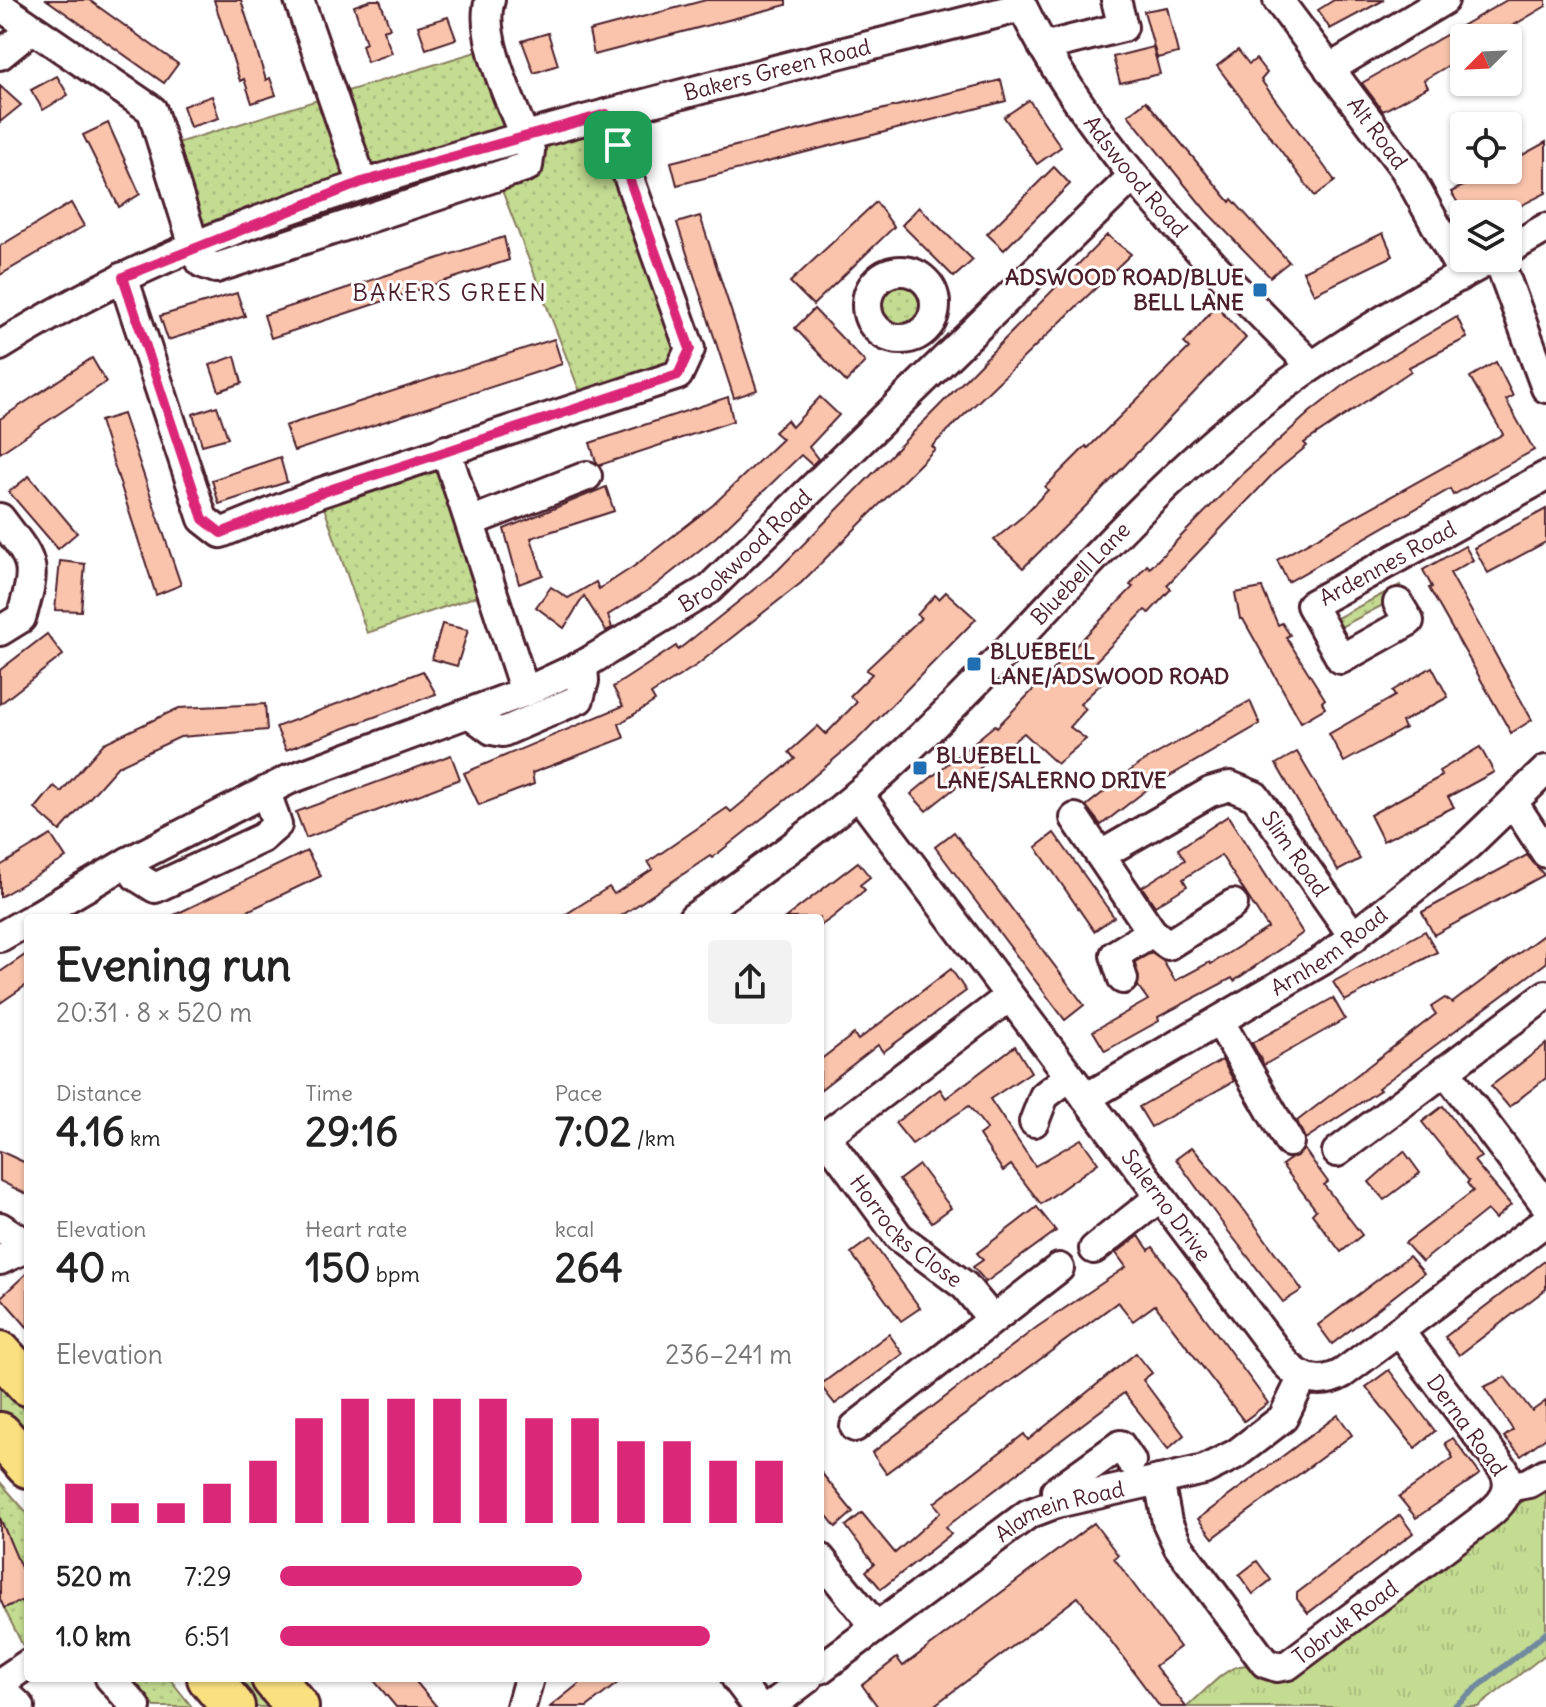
<!DOCTYPE html>
<meta charset="utf-8">
<style>
:root{--surface:#fff;--page:#f2f2f2;--text:#222;--muted:#767676;--accent:#db2777}
body{margin:0;font-family:Delius,sans-serif;background:var(--page);color:var(--text);height:100vh;display:flex;flex-direction:column;font-size:30px;white-space:nowrap}
*{box-sizing:border-box;margin:0}
p{font-size:26px;color:var(--muted)}
.icon{flex:none;width:44px;height:44px;fill:none;stroke:currentColor;stroke-width:2;stroke-linecap:round;stroke-linejoin:round}
.map{position:relative;flex:1;overflow:hidden}
.sheet{position:absolute;left:24px;top:914px;width:800px;height:768px;display:flex;flex-direction:column;background:var(--surface);border-radius:8px;box-shadow:0 2px 6px #0004}
.sheet>*{flex:none}
.needle{width:52px;rotate:246deg}
.tools{position:absolute;left:1450px;top:24px;display:grid;gap:16px}
.tools a{display:grid;place-items:center;width:72px;height:72px;border-radius:8px;background:var(--surface);box-shadow:0 2px 6px #0004;font-size:40px}
.pin{position:absolute;display:grid;place-items:center;width:68px;height:68px;color:#fff;margin:-34px;border-radius:16px;box-shadow:0 4px 12px #0006}
.round{display:grid;place-items:center;flex:none;width:84px;height:84px;border-radius:8px;background:var(--page)}
.head{display:flex;align-items:center;justify-content:space-between;height:136px;padding:0 32px}
h1{font-size:44px;font-weight:700;line-height:60px}
.figures{display:grid;grid-template-columns:repeat(3,1fr);gap:12px;height:136px;padding:8px 32px}
.figures div{display:grid;align-content:center}
.figures b{font-size:40px;font-weight:700}
.figures small{font-size:22px;font-weight:400}
.figures p{font-size:22px}
.chart{height:224px;padding:16px 32px}
.chart p{display:flex;justify-content:space-between}
.chart svg{width:100%;height:144px;margin-top:8px;stroke:var(--accent);stroke-width:6}
ul{padding:0 32px;list-style:none;font-size:26px}
li{display:grid;grid-template-columns:128px 96px 1fr;align-items:center;height:60px}
li i{height:20px;border-radius:10px;background:var(--accent)}
.map>svg:first-child{display:block}
.grass{fill:url(#grass-dots);stroke:#877e5e;stroke-width:2}
.park{fill:url(#park-tufts);stroke:#877e5e;stroke-width:2}
.lines{fill:none;stroke-linecap:round;stroke-linejoin:round}
.stream{stroke:#70899e;stroke-width:6}
.building{fill:#fac4ac;stroke:#4a1f2b;stroke-width:2}
.minor-casing{stroke:#4a1f2b;stroke-width:34}
.highway-casing{stroke:#4a1f2b;stroke-width:48}
.minor{stroke:#fff;stroke-width:28}
.highway{stroke:#fbe080;stroke-width:42}
.route-casing{stroke:#fff;stroke-width:16}
.route{stroke:#db2777;stroke-width:10}
.poi-dot{fill:#1f6fb2;stroke:#fff;stroke-width:3}
.labels{text-anchor:middle;dominant-baseline:central;stroke-width:6;stroke-linejoin:round;paint-order:stroke}
.street-label{font-size:22px;fill:#4a1f2b;stroke:#fff}
.poi-label{font-size:22px;font-weight:bold;fill:#4a1f2b;stroke:#fff;text-anchor:start}
.neighbourhood-label{font-size:24px;letter-spacing:2px;fill:#4a1f2b;stroke:#fff}
</style>
<div class="map">
<svg width="1546" height="1707" viewBox="0 0 1546 1707">
<defs>
<pattern id="grass-dots" width="8" height="8" patternUnits="userSpaceOnUse" patternTransform="scale(2)"><rect width="8" height="8" fill="#c4dc92"/><path d="M2 2h.1M6 6h.1" fill="none" stroke="#aabc7e" stroke-width="1.8" stroke-linecap="round"/></pattern>
<pattern id="park-tufts" width="24" height="20" patternUnits="userSpaceOnUse" patternTransform="scale(2)"><rect width="24" height="20" fill="#c4dc92"/><path d="M3 7l-1-3M5 7V3M7 7l1-3M15 17l-1-3M17 17v-4M19 17l1-3" fill="none" stroke="#aabc7e"/></pattern>
</defs>
<rect width="100%" height="100%" fill="#fff"/>
<filter id="ink" filterUnits="userSpaceOnUse"><feTurbulence type="fractalNoise" baseFrequency=".0125" numOctaves="2"/><feDisplacementMap in="SourceGraphic" scale="16" xChannelSelector="R" yChannelSelector="G"/><feConvolveMatrix kernelMatrix="1 2 1 2 8 2 1 2 1" color-interpolation-filters="sRGB"/></filter>
<g filter="url(#ink)">
<!-- grass -->
<g class="grass">
<polygon points="492,47 525,136 606,114 690,349 678,375 585,405 486,149 194,246 164,147"/>
<circle cx="901" cy="305" r="25"/>
<polygon points="446,450 492,591 367,633 319,493"/>
<polygon points="1400,585 1404,594 1339,628 1335,619"/>
<polygon points="0,1381 28,1414 28,1447 0,1414"/>
<polygon points="0,1482 28,1514 28,1584 0,1534"/>
<polygon points="28,1598 28,1649 25,1650 4,1608"/>
<polygon points="129,1678 169,1678 192,1707 155,1707"/>
<polygon points="224,1678 249,1678 274,1707 248,1707"/>
</g>
<!-- park -->
<path class="park" d="M 1546,1484 L 1546,1654 L 1478,1707 L 1187,1707 C 1233,1665 1231,1656 1294,1673 Z"/>
<g class="lines">
<!-- stream -->
<polyline class="stream" points="1453,1707 1546,1633"/>
</g>
<!-- building -->
<g class="building">
<polygon points="47,0 89,0 178,64 164,83"/>
<polygon points="214,0 241,0 266,80 270,78 276,95 252,103 244,79 240,81"/>
<polygon points="371,0 380,0 390,28 383,30 392,53 367,62 362,45 366,43 354,6"/>
<polygon points="706,0 786,0 786,5 594,55 589,31"/>
<polygon points="1334,0 1384,0 1330,29 1318,10"/>
<polygon points="1507,0 1546,0 1546,6 1509,28 1512,32 1500,38 1464,38 1464,56 1424,80 1428,87 1383,111 1362,83"/>
<polygon points="1167,7 1178,53 1157,58 1144,11"/>
<polygon points="448,17 456,39 426,49 418,26"/>
<polygon points="548,33 558,65 534,73 522,41"/>
<polygon points="1153,47 1160,74 1120,83 1113,57"/>
<polygon points="1238,50 1249,64 1256,59 1267,73 1261,80 1335,181 1315,196 1217,66"/>
<polygon points="57,76 68,95 43,110 31,90"/>
<polygon points="1001,80 1006,101 677,185 671,162"/>
<polygon points="0,86 21,105 0,122"/>
<polygon points="212,96 219,118 190,127 183,106"/>
<polygon points="1029,100 1061,147 1037,164 1004,117"/>
<polygon points="1146,101 1230,202 1232,199 1289,262 1270,277 1207,212 1128,115"/>
<polygon points="108,123 140,194 119,207 83,135"/>
<polygon points="1546,142 1546,193 1504,214 1465,214 1451,192 1495,170 1508,170 1508,163"/>
<polygon points="1054,167 1070,184 1004,250 987,234"/>
<polygon points="876,202 894,227 813,305 790,282"/>
<polygon points="71,203 84,226 0,275 0,246"/>
<polygon points="919,207 973,260 954,277 902,225"/>
<polygon points="700,216 757,390 734,398 677,223"/>
<polygon points="1383,233 1393,256 1314,294 1303,271"/>
<polygon points="1107,235 1131,254 932,446 935,449 801,583 697,665 651,694 655,701 619,724 624,738 532,773 534,784 479,805 464,773 623,706 613,687 676,646 678,650 778,570"/>
<polygon points="504,237 509,260 271,338 264,315"/>
<polygon points="237,293 245,316 168,340 160,316"/>
<polygon points="1216,306 1246,338 1096,496 1023,568 994,540 1023,516 1048,490 1045,487 1086,446 1088,448 1189,348 1184,343"/>
<polygon points="814,309 865,362 846,382 795,328"/>
<polygon points="1457,317 1467,338 1409,367 1411,371 1304,443 1307,446 1274,473 1167,585 1171,589 1149,613 1145,610 1093,664 1106,679 1080,704 1086,709 1070,727 1086,739 1057,764 1024,733 926,811 911,794 995,725 997,727 1133,587 1130,585 1147,565 1150,568 1242,474 1310,412 1352,379"/>
<polygon points="554,339 562,364 294,451 285,426"/>
<polygon points="235,356 242,383 219,391 210,365"/>
<polygon points="92,358 106,382 0,453 0,419"/>
<polygon points="1496,362 1513,396 1506,400 1534,450 1453,495 1450,489 1288,582 1277,560 1503,434 1470,377"/>
<polygon points="728,397 733,421 600,465 596,462 590,443"/>
<polygon points="820,397 839,415 809,447 818,459 812,465 801,455 716,537 652,588 608,615 612,628 606,631 584,596 564,628 536,607 551,587 568,598 596,582 599,589 633,567 713,505 782,439 774,432 787,420 792,427"/>
<polygon points="217,406 228,438 202,445 193,414"/>
<polygon points="123,414 181,585 156,595 100,421"/>
<polygon points="280,457 287,482 219,504 212,480"/>
<polygon points="29,476 77,533 58,549 9,492"/>
<polygon points="606,487 614,511 531,538 543,575 519,584 504,529"/>
<polygon points="1546,509 1546,542 1488,573 1474,548"/>
<polygon points="1465,546 1473,560 1450,573 1532,720 1511,733 1429,588 1432,587 1423,570"/>
<polygon points="60,561 85,564 81,611 55,610"/>
<polygon points="1262,588 1278,625 1282,623 1290,635 1286,637 1325,699 1322,702 1325,708 1301,722 1243,619 1240,619 1235,593"/>
<polygon points="946,592 976,619 858,739 793,794 712,858 710,856 618,918 560,918 609,887 614,894 653,869 648,862 727,808 731,812 795,759 789,752 818,726 826,734 857,702 850,696 872,674 866,670 921,618 917,615 935,595 939,599"/>
<polygon points="442,624 468,630 457,666 432,659"/>
<polygon points="47,634 63,655 0,704 0,670"/>
<polygon points="1432,667 1448,697 1402,722 1405,728 1344,762 1329,734 1395,696 1392,691"/>
<polygon points="423,671 436,694 286,750 276,727"/>
<polygon points="1250,701 1260,724 1149,788 1101,825 1086,806 1139,764"/>
<polygon points="265,704 267,730 180,737 118,766 60,831 35,809 54,786 61,792 104,743 179,708"/>
<polygon points="1480,747 1494,772 1448,797 1454,807 1383,841 1370,815 1442,776 1439,771"/>
<polygon points="1297,752 1360,859 1338,871 1276,764"/>
<polygon points="451,755 460,779 306,838 296,812"/>
<polygon points="1228,816 1303,933 1234,981 1232,978 1158,1017 1159,1021 1105,1051 1093,1031 1148,1000 1138,986 1135,962 1151,953 1163,961 1175,981 1210,962 1211,964 1268,928 1221,855 1183,879 1187,886 1155,906 1142,887 1185,860 1178,849"/>
<polygon points="954,832 1084,1005 1065,1020 935,847"/>
<polygon points="1054,833 1114,917 1094,931 1036,847"/>
<polygon points="51,835 66,858 0,897 0,866"/>
<polygon points="307,851 321,876 233,918 168,918"/>
<polygon points="1527,855 1544,875 1434,935 1422,912"/>
<polygon points="858,862 870,877 860,885 865,890 833,917 820,926 820,918 785,918"/>
<polygon points="1425,931 1437,952 1345,1001 1333,982"/>
<polygon points="1546,933 1546,963 1378,1088 1380,1090 1305,1139 1297,1121 1436,1014 1431,1007 1445,998 1452,1003"/>
<polygon points="28,953 28,984 0,1003 0,972"/>
<polygon points="951,969 966,991 883,1052 878,1045 820,1090 820,1060 854,1034 858,1040"/>
<polygon points="1333,998 1345,1019 1264,1065 1252,1043"/>
<polygon points="1546,1044 1546,1078 1509,1107 1491,1086"/>
<polygon points="1015,1046 1031,1072 990,1099 1035,1166 1081,1139 1098,1163 1041,1204 1011,1165 1003,1171 979,1135 987,1129 969,1106 912,1144 895,1123 940,1089 946,1098"/>
<polygon points="1222,1060 1234,1081 1151,1127 1139,1107"/>
<polygon points="1443,1106 1481,1157 1474,1161 1511,1205 1495,1219 1487,1210 1422,1262 1405,1243 1473,1191 1467,1183 1469,1181 1422,1122"/>
<polygon points="1192,1147 1245,1211 1302,1290 1283,1302 1225,1227 1176,1159"/>
<polygon points="1304,1149 1328,1182 1324,1185 1362,1235 1341,1252 1312,1214 1316,1210 1282,1165"/>
<polygon points="0,1151 28,1164 28,1195 0,1181"/>
<polygon points="1404,1151 1420,1173 1384,1200 1369,1182"/>
<polygon points="919,1165 951,1208 932,1222 899,1180"/>
<polygon points="1037,1207 1056,1231 986,1282 973,1267 983,1260 977,1253"/>
<polygon points="1139,1236 1149,1250 1153,1247 1268,1403 1244,1421 1155,1305 1133,1321 1118,1302 886,1473 872,1453 1037,1327 1126,1267 1116,1253"/>
<polygon points="870,1239 920,1308 901,1321 851,1253"/>
<polygon points="1409,1256 1424,1273 1332,1344 1318,1325"/>
<polygon points="1546,1260 1546,1289 1459,1355 1445,1337"/>
<polygon points="28,1272 28,1328 1,1297"/>
<polygon points="889,1334 903,1354 835,1404 820,1385"/>
<polygon points="1136,1353 1152,1373 1143,1380 1184,1435 1168,1449 1124,1393 946,1527 951,1534 881,1589 866,1571 874,1564 846,1526 862,1513 895,1553 941,1512 934,1503 1024,1434 1028,1440"/>
<polygon points="1389,1370 1435,1431 1415,1448 1366,1387"/>
<polygon points="1505,1377 1532,1411 1546,1401 1546,1437 1521,1456 1504,1437 1513,1430 1484,1387"/>
<polygon points="1338,1415 1352,1435 1213,1538 1198,1519"/>
<polygon points="1453,1438 1480,1474 1416,1518 1399,1497 1453,1458 1445,1443"/>
<polygon points="820,1471 853,1512 836,1527 820,1507"/>
<polygon points="1400,1515 1413,1533 1308,1613 1297,1599 1297,1593"/>
<polygon points="0,1518 28,1584 28,1598 4,1608 0,1599"/>
<polygon points="1094,1523 1118,1555 1114,1558 1180,1647 1155,1666 1186,1707 1160,1707 1078,1597 932,1707 878,1707 862,1685 897,1658 903,1666"/>
<polygon points="1257,1561 1271,1580 1253,1594 1239,1575"/>
<polygon points="372,1678 413,1678 437,1707 396,1707"/>
<polygon points="586,1678 624,1678 587,1707 550,1707"/>
</g>
<g class="lines">
<!-- minor casing -->
<g class="minor-casing">
<g id="minor">
<polyline points="299,0 362,182"/>
<path id="s1" d="M 1019,0 C 1087,143 1202,255 1312,366"/>
<path id="s2" d="M 1278,0 L 1405,169 L 1463,274"/>
<polyline points="0,6 152,110 194,246"/>
<polyline points="1043,47 1123,27 1116,0"/>
<polyline points="0,55 32,29"/>
<polyline points="1329,69 1444,0"/>
<path d="M 191,247 L 202,263 L 216,268 L 528,166 L 530,151 C 517,114 477,37 490,0"/>
<polyline points="1508,250 1546,228"/>
<polyline points="1498,258 1546,388"/>
<circle cx="901" cy="305" r="34"/>
<polyline points="123,277 203,519 221,533 319,493 678,375 690,349 606,114"/>
<path id="s3" d="M 0,346 C 159,245 339,189 519,138 C 686,91 855,50 1022,7"/>
<polyline points="446,450 525,692"/>
<path d="M 0,518 C 34,563 38,562 21,618 L 0,631"/>
<polyline points="470,522 587,476"/>
<path id="s4" d="M 1398,603 L 1409,621 L 1341,659 L 1311,605 L 1546,476"/>
<polyline points="469,713 492,730 503,732 579,699 584,681 583,665"/>
<path id="s5" d="M 858,794 L 1283,1360 C 1299,1380 1321,1386 1343,1373 L 1546,1221"/>
<polyline points="1513,802 1546,853"/>
<polyline points="1075,818 1152,932"/>
<path id="s6" d="M 1101,855 L 1210,792 L 1230,786 L 1255,796 L 1354,937"/>
<polyline points="128,862 136,876 155,888 262,838 277,825 266,791"/>
<path id="s7" d="M 33,918 L 128,862 L 288,780 L 525,692 L 583,665 L 709,589 L 1132,177"/>
<path id="s8" d="M 693,918 C 771,864 848,808 916,742 C 1023,641 1116,524 1229,429 C 1310,361 1400,308 1493,258"/>
<polyline points="0,937 28,921"/>
<polyline points="1123,979 1115,955 1152,932 1168,945 1233,904"/>
<polyline points="1220,1022 1289,1142"/>
<polyline points="1445,1070 1546,1205"/>
<path id="s9" d="M 1086,1098 L 1323,960 L 1468,845 L 1546,770"/>
<polyline points="1034,1122 1044,1096 1070,1076"/>
<path id="s10" d="M 825,1136 L 899,1237 L 965,1286 L 992,1319"/>
<polyline points="820,1140 1009,997"/>
<polyline points="1337,1152 1546,995"/>
<polyline points="0,1227 28,1245"/>
<polyline points="1094,1249 1160,1197"/>
<polyline points="0,1260 28,1247"/>
<polyline points="855,1427 1059,1268"/>
<path id="s11" d="M 1159,1480 L 1167,1522 L 1178,1546 L 1265,1663 L 1277,1667 L 1288,1665 L 1485,1517 C 1501,1505 1515,1490 1504,1470 L 1399,1331"/>
<polyline points="1508,1487 1529,1483 1546,1473"/>
<polyline points="1057,1503 1056,1491 1120,1445 1131,1461"/>
<polyline points="820,1558 876,1627"/>
<path id="s12" d="M 820,1669 L 1028,1514 L 1057,1503 L 1204,1470 L 1236,1454 L 1283,1418 L 1303,1377"/>
<polyline points="110,1678 136,1707"/>
<polyline points="736,1678 758,1707"/>
<polyline points="0,1683 28,1664"/>
<polyline points="0,1688 20,1707"/>
<polyline points="521,1707 529,1678"/>
<polyline points="770,1707 808,1678"/>
</g>
</g>
<!-- highway casing -->
<g class="highway-casing">
<g id="highway">
<polyline points="0,1353 28,1384"/>
<polyline points="0,1434 28,1466"/>
<polyline points="209,1678 233,1707"/>
<polyline points="273,1678 297,1707"/>
</g>
</g>
<!-- minor -->
<use href="#minor" class="minor"/>
<!-- highway -->
<use href="#highway" class="highway"/>
</g>
</g>
<g class="lines" filter="url(#ink)">
<!-- route casing -->
<g class="route-casing">
<polygon id="route" points="606,114 690,349 678,375 329,490 221,533 203,519 123,277 362,182"/>
</g>
<!-- route -->
<use href="#route" class="route"/>
</g>
<!-- markers -->
<g class="poi-dot">
<rect x="1252" y="282" width="16" height="16" rx="4"/>
<rect x="966" y="656" width="16" height="16" rx="4"/>
<rect x="912" y="760" width="16" height="16" rx="4"/>
</g>
<g class="labels">
<!-- street labels -->
<g class="street-label">
<text stroke="none"><textPath href="#s3" startOffset="828">Bakers Green Road</textPath></text>
<text stroke="none"><textPath href="#s2" startOffset="166">Alt Road</textPath></text>
<text stroke="none"><textPath href="#s1" startOffset="212">Adswood Road</textPath></text>
<text stroke="none"><textPath href="#s7" startOffset="806">Brookwood Road</textPath></text>
<text stroke="none"><textPath href="#s4" startOffset="248">Ardennes Road</textPath></text>
<text stroke="none"><textPath href="#s8" startOffset="520">Bluebell Lane</textPath></text>
<text stroke="none"><textPath href="#s6" startOffset="244">Slim Road</textPath></text>
<text stroke="none"><textPath href="#s9" startOffset="284">Arnhem Road</textPath></text>
<text stroke="none"><textPath href="#s5" startOffset="514">Salerno Drive</textPath></text>
<text stroke="none"><textPath href="#s10" startOffset="126">Horrocks Close</textPath></text>
<text transform="translate(1467 1425) rotate(54)">Derna Road</text>
<text stroke="none"><textPath href="#s12" startOffset="290">Alamein Road</textPath></text>
<text stroke="none"><textPath href="#s11" startOffset="310">Tobruk Road</textPath></text>
</g>
<!-- poi labels -->
<g class="poi-label">
<text x="1244" y="277" text-anchor="end">ADSWOOD ROAD/BLUE<tspan x="1244" dy="25">BELL LANE</tspan></text>
<text x="990" y="651">BLUEBELL<tspan x="990" dy="25">LANE/ADSWOOD ROAD</tspan></text>
<text x="936" y="755">BLUEBELL<tspan x="936" dy="25">LANE/SALERNO DRIVE</tspan></text>
</g>
<!-- neighbourhood labels -->
<g class="neighbourhood-label">
<text x="450" y="292">BAKERS GREEN</text>
</g>
</g>
</svg>
<div class="tools">
<a><svg class="needle" viewBox="-14 -14 28 28"><path d="M0-13l5 13h-10z" fill="#e53935"/><path d="M0 13l5-13h-10z" fill="#767676"/></svg></a>
<a><svg class="icon" aria-label="locate" viewBox="0 0 24 24"><circle cx="12" cy="12" r="6"/><path d="M12 2v4M12 18v4M2 12h4M18 12h4"/></svg></a>
<a><svg class="icon" aria-label="layers" viewBox="0 0 24 24"><path d="M12 4l9 5-9 5-9-5zM3 14l9 5 9-5"/></svg></a>
</div>
<div class="pin" style="left:618px;top:145px;background:#1e9e55"><svg class="icon" aria-label="arrive" viewBox="0 0 24 24"><path d="M6 21V4h12l-3 4 3 4H6"/></svg></div>
<section class="sheet">
<div class="head"><div><h1>Evening run</h1><p>20:31 · 8 × 520 m</p></div><a class="round"><svg class="icon" aria-label="share" viewBox="0 0 24 24"><path d="M12 15V3M7 8l5-5 5 5M5 13v7h14v-7"/></svg></a></div>
<div class="figures">
<div><p>Distance</p><b>4.16<small> km</small></b></div>
<div><p>Time</p><b>29:16</b></div>
<div><p>Pace</p><b>7:02<small> /km</small></b></div>
</div>
<div class="figures">
<div><p>Elevation</p><b>40<small> m</small></b></div>
<div><p>Heart rate</p><b>150<small> bpm</small></b></div>
<div><p>kcal</p><b>264</b></div>
</div>
<div class="chart"><p><span>Elevation</span>236–241 m</p>
<svg viewBox="0 0 160 44" preserveAspectRatio="none"><path d="M5 44V32M15 44V38M25 44V38M35 44V32M45 44V25M55 44V12M65 44V6M75 44V6M85 44V6M95 44V6M105 44V12M115 44V12M125 44V19M135 44V19M145 44V25M155 44V25"/></svg>
</div>
<ul>
<li><b>520 m</b>7:29<i style="width:59%"></i></li>
<li><b>1.0 km</b>6:51<i style="width:84%"></i></li>
</ul>
</section>
</div>
